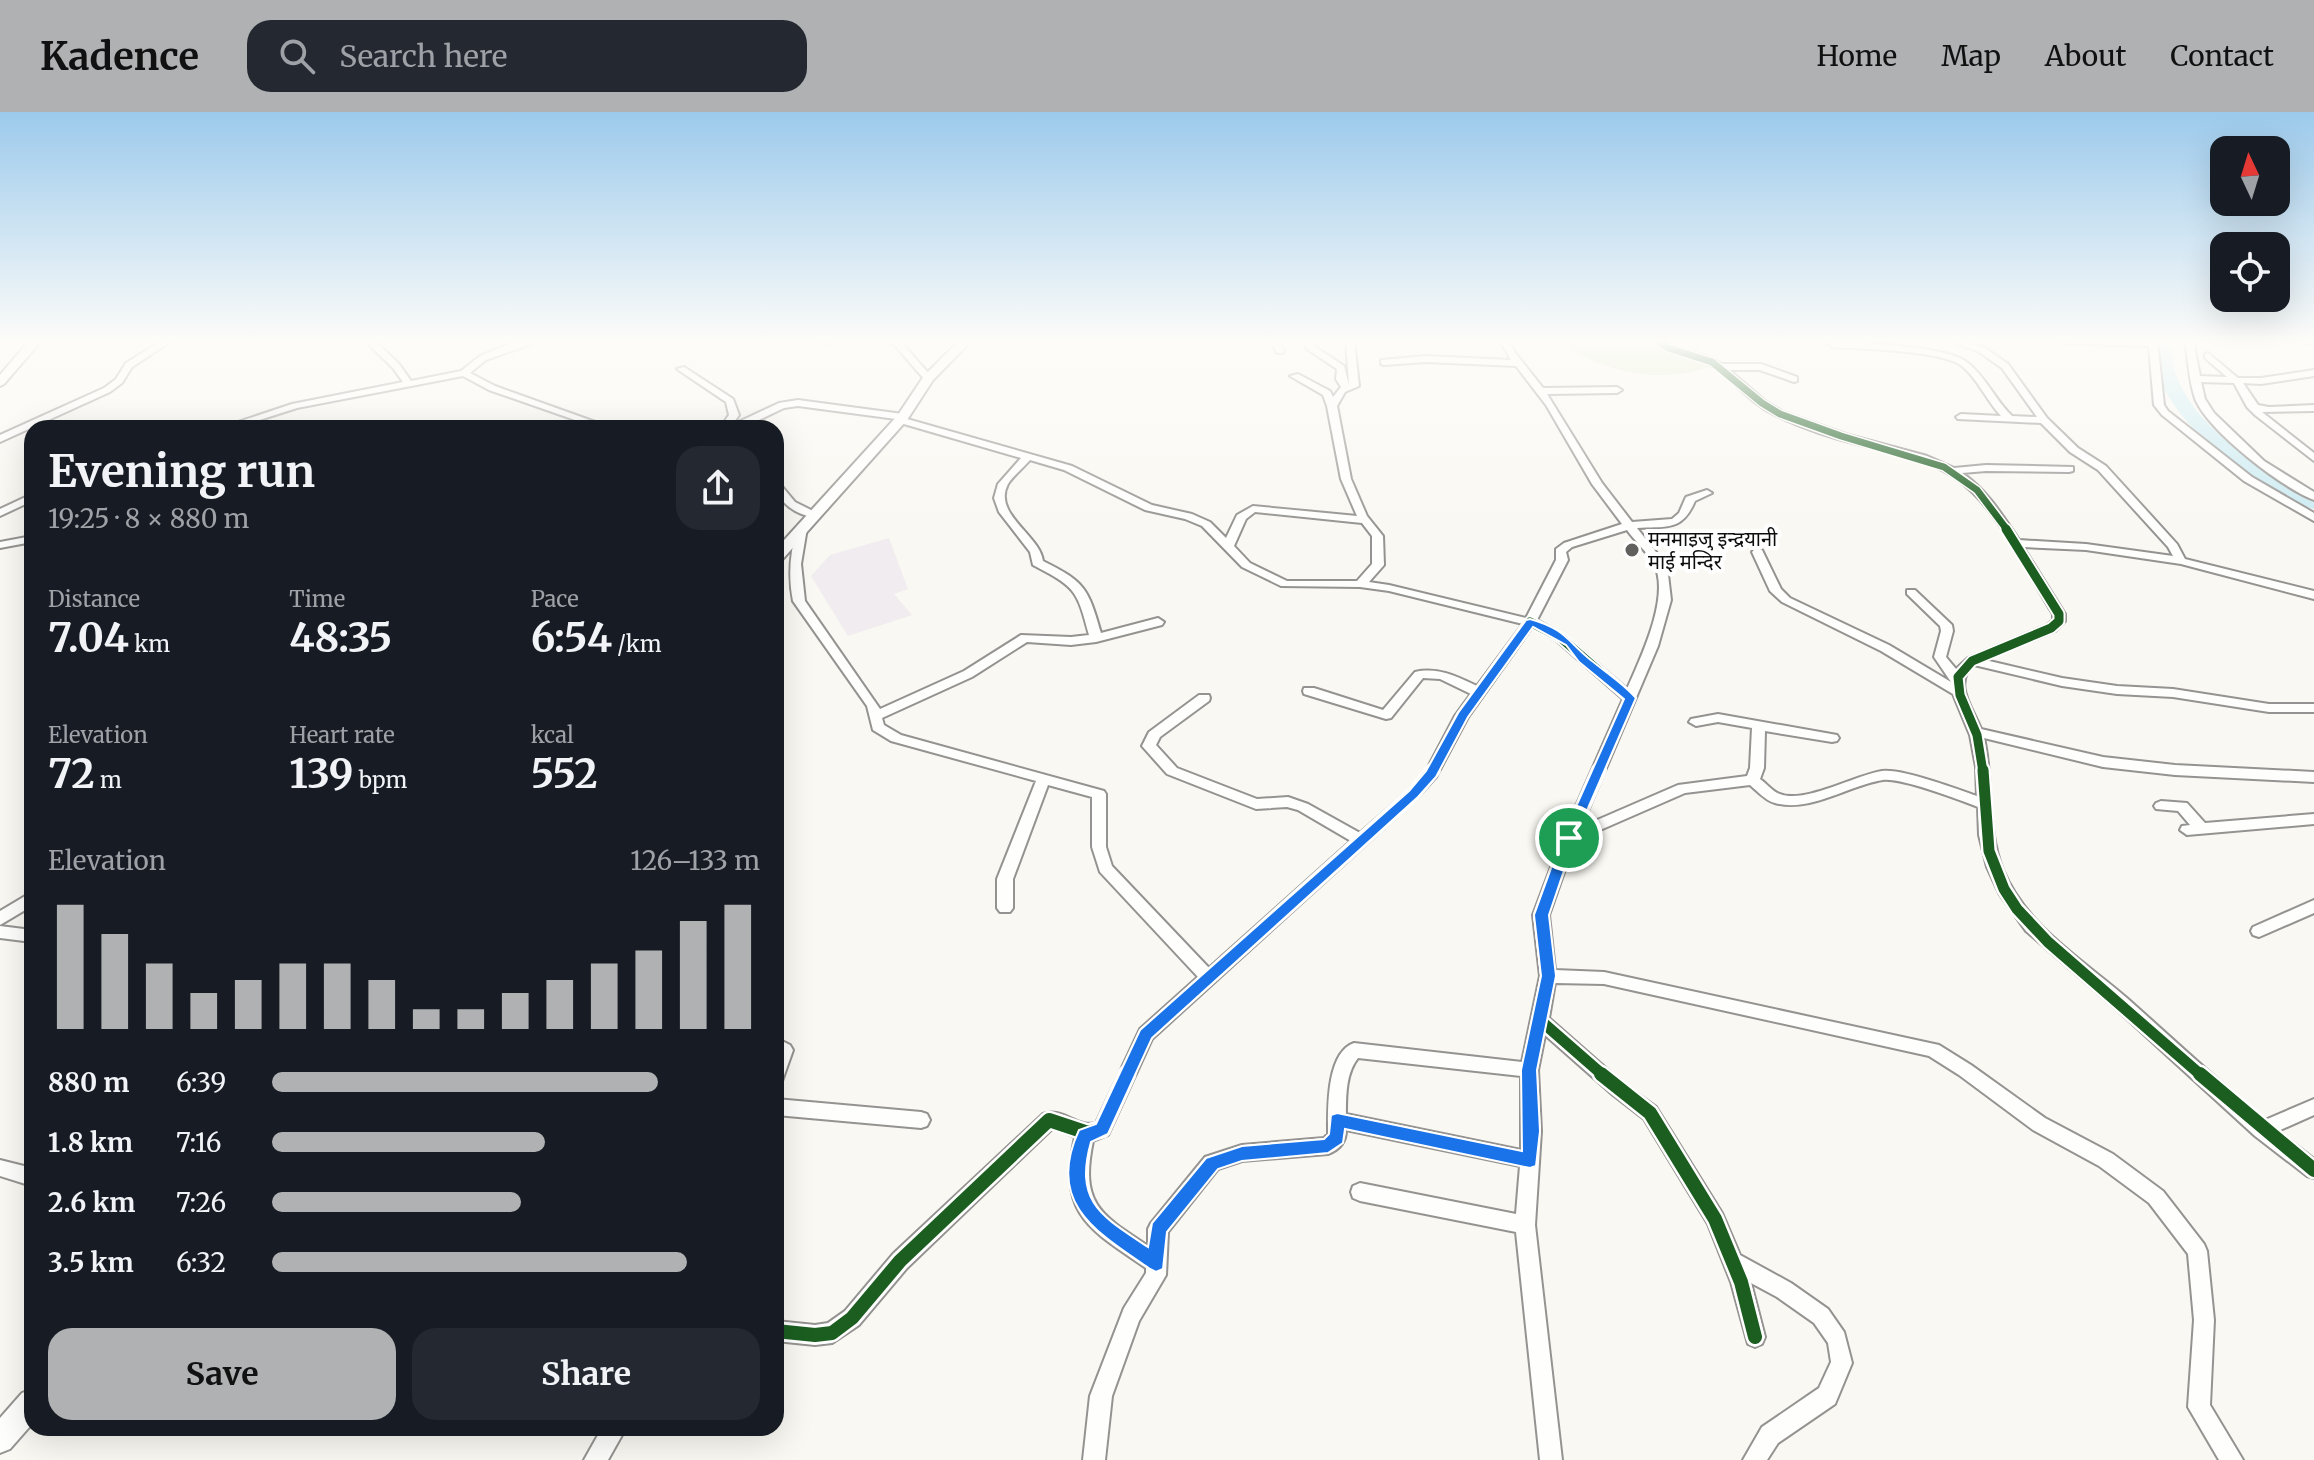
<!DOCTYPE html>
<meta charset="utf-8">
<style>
:root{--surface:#171b24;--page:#242831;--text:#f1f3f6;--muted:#9ea1a6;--accent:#b0b1b2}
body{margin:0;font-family:Merriweather,"Noto Sans Devanagari",serif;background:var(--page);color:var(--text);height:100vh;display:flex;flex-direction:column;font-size:30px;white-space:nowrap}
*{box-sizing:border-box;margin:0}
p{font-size:26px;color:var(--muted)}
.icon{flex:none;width:44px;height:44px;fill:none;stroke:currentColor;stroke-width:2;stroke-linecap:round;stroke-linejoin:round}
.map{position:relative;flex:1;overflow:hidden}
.side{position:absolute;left:24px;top:308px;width:760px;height:1016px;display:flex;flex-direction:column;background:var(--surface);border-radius:24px;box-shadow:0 8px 32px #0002}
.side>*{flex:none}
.needle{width:52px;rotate:356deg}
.tools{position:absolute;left:2210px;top:24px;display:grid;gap:16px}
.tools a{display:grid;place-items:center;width:80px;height:80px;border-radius:16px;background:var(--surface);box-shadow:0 8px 32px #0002;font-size:40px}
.pin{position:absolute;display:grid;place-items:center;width:68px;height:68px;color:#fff;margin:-34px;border:4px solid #fff;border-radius:50%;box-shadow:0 2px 8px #0007}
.round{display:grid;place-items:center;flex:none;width:84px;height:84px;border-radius:24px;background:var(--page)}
.summary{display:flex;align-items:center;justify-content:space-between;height:136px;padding:0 24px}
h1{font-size:44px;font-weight:700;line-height:60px}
.stats{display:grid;grid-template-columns:repeat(3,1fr);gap:12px;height:136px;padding:8px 24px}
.stats div{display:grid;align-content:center}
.stats b{font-size:40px;font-weight:700}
.stats small{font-size:22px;font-weight:400}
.stats p{font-size:22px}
.chart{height:224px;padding:16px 24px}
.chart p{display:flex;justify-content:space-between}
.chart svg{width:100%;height:144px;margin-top:8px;stroke:var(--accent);stroke-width:6}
.cta{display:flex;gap:16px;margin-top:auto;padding:16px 24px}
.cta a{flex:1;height:92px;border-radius:24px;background:var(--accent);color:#111;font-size:32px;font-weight:700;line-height:92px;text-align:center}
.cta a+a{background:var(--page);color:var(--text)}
ul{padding:0 24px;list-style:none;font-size:26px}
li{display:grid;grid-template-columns:128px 96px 1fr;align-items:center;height:60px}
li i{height:20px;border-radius:10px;background:var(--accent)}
header{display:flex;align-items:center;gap:48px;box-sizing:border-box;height:112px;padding:0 40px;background:var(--accent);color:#111}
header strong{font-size:38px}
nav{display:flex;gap:44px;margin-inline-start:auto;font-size:28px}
.search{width:560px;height:72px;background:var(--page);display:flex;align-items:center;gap:20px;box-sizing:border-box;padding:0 28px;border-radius:24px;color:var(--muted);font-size:30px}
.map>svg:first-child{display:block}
.industrial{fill:#f1ecef}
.forest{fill:#dae6c1}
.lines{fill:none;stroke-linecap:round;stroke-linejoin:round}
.river{fill:#caebf3;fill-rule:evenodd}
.minor-casing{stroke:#949391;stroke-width:4}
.tertiary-casing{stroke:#949391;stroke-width:4}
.minor{fill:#fefefd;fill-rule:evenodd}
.tertiary{fill:#fefefd;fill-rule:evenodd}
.cycleway-far3-casing{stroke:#fff;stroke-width:10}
.cycleway-far2-casing{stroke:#fff;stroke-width:13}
.cycleway-far1-casing{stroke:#fff;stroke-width:16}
.cycleway-casing{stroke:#fff;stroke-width:19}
.cycleway-far3{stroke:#1b5e20;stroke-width:7}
.cycleway-far2{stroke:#1b5e20;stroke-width:9}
.cycleway-far1{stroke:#1b5e20;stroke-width:11}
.cycleway{stroke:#1b5e20;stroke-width:14}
.route{fill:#1a73e8;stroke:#fff;stroke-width:2;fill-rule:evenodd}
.poi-dot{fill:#61605e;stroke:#fff;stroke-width:3}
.labels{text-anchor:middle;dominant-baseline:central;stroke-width:8;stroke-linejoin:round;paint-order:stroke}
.far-poi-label{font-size:20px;fill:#0e0e0e;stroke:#fff;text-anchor:start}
</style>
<header>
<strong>Kadence</strong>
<div class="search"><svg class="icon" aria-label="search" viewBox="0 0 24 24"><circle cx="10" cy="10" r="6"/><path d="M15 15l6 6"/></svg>Search here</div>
<nav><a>Home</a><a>Map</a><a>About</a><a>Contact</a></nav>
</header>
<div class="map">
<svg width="2314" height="1348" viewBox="0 0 2314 1348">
<rect width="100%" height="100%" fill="#faf8f2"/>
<!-- industrial -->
<polygon class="industrial" points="889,426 908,477 894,482 912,503 848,524 811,464 830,443"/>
<!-- forest -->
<path class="forest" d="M 1556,228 C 1594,228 1693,223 1719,251 C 1667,275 1601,261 1556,228 Z"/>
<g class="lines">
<!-- river -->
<path class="river" d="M 2151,228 L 2169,228 C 2172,242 2173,257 2179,270 C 2203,323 2264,358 2314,383 L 2314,397 C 2262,385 2182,319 2161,270 C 2155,257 2154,242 2151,228 Z"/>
<!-- minor casing -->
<g class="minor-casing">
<g id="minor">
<polygon points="163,228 173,228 132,255 122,271 110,280 0,330 0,323 104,276 116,267 126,251"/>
<polygon points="364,228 373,228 377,231 399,252 411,269 461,259 480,244 512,231 506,228 542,228 486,248 470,261 495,274 612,316 598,316 489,278 463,264 297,296 235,316 220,316 292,292 403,270 393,256"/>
<polygon points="821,228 836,228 825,232"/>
<polygon points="890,228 899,228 931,264 931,268 925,268"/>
<polygon points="1270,228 1278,228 1284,239 1283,241 1277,241"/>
<path d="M 1303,228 L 1311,228 L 1314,234 L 1344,254 L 1349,273 L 1346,228 L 1354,228 L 1359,274 L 1345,280 L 1337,294 L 1351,367 L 1367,404 L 1383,424 L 1384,453 L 1369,470 L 1389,473 L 1526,506 L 1556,448 L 1556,437 L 1564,431 L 1622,412 L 1592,372 L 1546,293 L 1516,254 L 1426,250 L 1384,253 L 1381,252 L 1381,248 L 1426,244 L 1511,248 L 1500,228 L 1508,228 L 1516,242 L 1543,276 L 1617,275 L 1622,278 L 1617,281 L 1547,282 L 1602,371 L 1632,410 L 1672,407 L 1679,401 L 1686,385 L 1707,378 L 1712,381 L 1695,389 C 1682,420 1666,414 1637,416 L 1667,454 L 1671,488 L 1658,534 L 1581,715 L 1678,673 L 1747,664 L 1750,656 L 1752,616 L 1718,610 L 1696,614 L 1689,610 L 1691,607 L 1718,602 L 1837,623 L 1839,626 L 1837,629 L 1832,630 L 1765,619 L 1764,656 L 1760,667 C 1766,671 1773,680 1780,682 C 1804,692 1856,663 1882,659 C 1901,656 1957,677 1977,684 L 1976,655 L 1970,623 L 1953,582 L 1881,539 L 1782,490 L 1770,479 L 1752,440 L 1754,438 L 1762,438 L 1781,477 L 1790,486 L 1889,533 L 1951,570 L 1934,545 L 1941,519 L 1940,514 L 1907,482 L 1907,478 L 1915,478 L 1952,513 L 1953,519 L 1946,545 L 1956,557 L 1968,546 L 2047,513 L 2053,508 L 2053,502 C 2026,459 2000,399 1958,368 C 1930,347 1894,342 1861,333 C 1832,326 1802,316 1775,303 C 1752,292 1737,272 1717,257 C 1697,243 1668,246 1652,228 L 1661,228 L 1671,235 L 1708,245 L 1722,252 L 1761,252 L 1797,265 L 1797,269 L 1794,270 L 1760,258 L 1729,258 L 1765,289 L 1783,300 L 1845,322 L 1927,344 L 1954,356 L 1986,353 L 2073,355 L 2073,359 L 2069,360 L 1986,359 L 1962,361 C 1987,378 2003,404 2019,428 L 2086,432 L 2173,444 L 2168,435 L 2098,358 L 2070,340 L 2041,311 L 1958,307 L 1956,305 L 1961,302 L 2001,304 C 1986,288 1978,267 1962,254 C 1942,238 1860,237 1832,235 L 1828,232 L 1832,229 C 1862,232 1947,233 1968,251 C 1986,265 1995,288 2012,304 L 2037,305 L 2002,256 L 1979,240 L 1948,228 L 1960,228 L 1985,236 L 2008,252 L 2047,306 L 2078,336 L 2106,354 L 2177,432 L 2185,447 L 2314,479 L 2314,487 L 2181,452 L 2086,438 L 2023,435 L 2065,502 L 2065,509 L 2055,519 L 1985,548 L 2062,566 L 2117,574 L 2173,577 L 2269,592 L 2314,592 L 2314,600 L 2269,600 L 2173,585 L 2117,582 L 2062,574 L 1974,553 C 1952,571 1973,596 1981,617 L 2103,645 L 2175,653 L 2314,660 L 2314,670 L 2175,663 L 2103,655 L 1984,626 C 1994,669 1986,716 2003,758 C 2027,815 2083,848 2128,887 C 2174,928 2218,969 2265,1008 L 2314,987 L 2314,1003 L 2278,1019 L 2314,1047 L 2314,1066 L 2307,1064 L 2255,1024 L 2115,896 L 2026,819 L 1999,781 L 1987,755 L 1979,723 L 1978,695 C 1957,687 1902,666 1883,668 C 1849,673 1810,701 1775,691 C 1766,689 1757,679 1750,673 L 1685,681 L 1575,729 L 1549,803 L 1555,858 L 1604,860 L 1939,933 L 1971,953 L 2045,1006 L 2113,1042 L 2163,1079 L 2204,1132 L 2207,1139 L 2214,1208 L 2210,1293 L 2243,1348 L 2219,1348 L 2188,1295 L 2194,1208 L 2188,1142 L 2149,1091 L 2099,1054 L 2033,1018 L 1959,963 L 1929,944 L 1604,872 L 1555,871 L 1549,906 L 1625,973 L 1656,995 L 1722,1101 L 1740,1143 L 1791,1171 L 1828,1197 L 1844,1220 L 1852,1251 L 1835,1292 L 1778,1331 L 1767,1348 L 1743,1348 L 1762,1315 L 1819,1276 L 1831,1250 L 1828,1231 L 1814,1211 L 1777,1185 L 1751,1171 L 1765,1225 L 1762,1232 L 1755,1235 L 1748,1232 L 1731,1170 L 1708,1112 L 1644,1007 L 1613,983 L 1545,923 L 1538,958 L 1541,1019 L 1535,1113 L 1562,1348 L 1540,1348 L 1516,1120 L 1360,1089 L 1353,1086 L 1351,1080 L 1353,1074 L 1360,1071 L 1516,1102 L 1520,1054 L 1346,1018 C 1346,1030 1339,1038 1328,1042 L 1242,1049 L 1218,1057 L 1168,1120 L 1166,1163 L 1139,1209 L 1112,1284 L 1105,1348 L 1083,1348 L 1090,1284 L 1124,1196 L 1146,1161 L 1146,1156 C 1088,1116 1058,1103 1075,1025 L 1053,1016 L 907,1156 L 859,1213 L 832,1231 L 815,1233 L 776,1229 L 776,1209 L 815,1213 L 828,1211 L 845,1199 L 893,1142 L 1043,1002 C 1063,995 1077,1016 1096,1011 L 1140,917 L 1198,865 L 1100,760 L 1092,735 L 1092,685 L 1048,673 L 1013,767 L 1013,796 L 1010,800 L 1000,800 L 997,796 L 997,767 L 1036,669 L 891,629 L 873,618 L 867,594 L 793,489 C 788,464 790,441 797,416 L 802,413 L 807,416 L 801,452 L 805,489 L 880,597 L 964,559 L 1021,523 L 1071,525 L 1089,523 C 1077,477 1075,475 1033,453 L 1030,440 L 999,400 L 994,386 L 998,372 L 1021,346 L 897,310 L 896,307 L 798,294 L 784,296 L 742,316 L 720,316 L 729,303 L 726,290 L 677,257 L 684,255 L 733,287 L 739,303 L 732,313 L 779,291 L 798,288 L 903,302 L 906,303 L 907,307 L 1072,354 L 1152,393 L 1192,402 L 1210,410 L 1226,426 L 1237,403 L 1253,394 L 1357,404 L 1341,367 L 1327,294 L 1323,283 L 1290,264 L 1298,262 L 1330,279 L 1333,285 L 1341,275 L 1336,267 L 1337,257 L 1307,237 ZM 1030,348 L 1064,358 L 1145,398 L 1185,407 L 1202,414 L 1242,455 L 1281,474 L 1360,475 L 1389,479 L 1523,512 L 1477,574 C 1456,564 1438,555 1415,560 L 1383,598 L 1314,576 L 1304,576 L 1303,579 L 1304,582 L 1386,607 L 1391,606 L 1423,566 L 1440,567 L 1471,582 L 1455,604 L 1426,659 L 1408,679 L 1360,721 L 1308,692 L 1288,685 L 1257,687 L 1177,656 L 1156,633 L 1160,625 L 1209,589 L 1210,586 L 1209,583 L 1199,583 L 1149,620 L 1142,634 L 1167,662 L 1256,697 L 1287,695 L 1298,698 L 1351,729 L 1209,856 L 1112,754 L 1106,735 L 1106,682 L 1104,679 L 901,623 L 884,613 L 882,606 L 972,565 L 1027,530 L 1071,533 L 1096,530 L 1162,513 L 1164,510 L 1158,506 L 1101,521 C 1088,476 1085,470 1043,449 C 1040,423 992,402 1008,372 C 1013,364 1023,356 1030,348 ZM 1255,400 L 1362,411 L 1372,424 L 1372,452 L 1357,469 L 1287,469 L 1250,451 L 1234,434 L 1246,407 ZM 1627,418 C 1635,429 1647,440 1654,452 C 1671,484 1640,547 1627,577 L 1565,524 L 1537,508 L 1568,448 L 1566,440 L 1572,435 ZM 1532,515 L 1557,529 L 1623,587 L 1562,726 L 1533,803 L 1540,864 L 1522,950 L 1354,931 C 1326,941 1328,997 1328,1022 L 1324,1026 L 1242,1033 L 1205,1045 L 1151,1111 L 1148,1117 L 1148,1134 C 1099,1102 1080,1091 1093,1029 L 1108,1023 L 1152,927 L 1418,685 L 1436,665 L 1468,605 ZM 1358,946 L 1521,964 L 1521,1038 L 1346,1002 C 1346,983 1346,961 1358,946 Z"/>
<polygon points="2056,228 2157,228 2164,293 2168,299 2252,365 2314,401 2314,409 2244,369 2162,303 2154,293 2149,234 2060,231"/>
<path d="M 2185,228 L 2193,228 L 2200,264 L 2227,265 L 2205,246 L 2205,242 L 2208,241 L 2238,266 L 2261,266 L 2314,258 L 2314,264 L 2261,272 L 2243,271 L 2258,293 L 2269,295 L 2314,293 L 2314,299 L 2262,300 L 2314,341 L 2314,349 L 2255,303 L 2247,295 L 2234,271 L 2201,270 L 2205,287 L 2214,301 L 2264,349 L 2314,380 L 2314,388 C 2281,375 2211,321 2196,289 C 2189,272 2188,246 2185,228 Z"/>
<polygon points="2303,228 2314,228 2314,232 2304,231"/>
<path d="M 776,371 L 780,372 L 795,390 L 817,401 L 817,405 C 798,405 776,390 776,371 Z"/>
<polygon points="32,382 32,389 0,404 0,397"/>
<polygon points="32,424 32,430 0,436 0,430"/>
<polygon points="2161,689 2187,691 2205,711 2314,702 2314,712 2187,723 2180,718 2182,714 2190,713 2178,699 2156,697 2154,694 2156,691"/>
<polygon points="32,780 32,794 0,813 0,799"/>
<polygon points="2314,788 2314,801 2259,825 2253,823 2251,819 2253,815"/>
<polygon points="0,814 32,818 32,830 0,826"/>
<polygon points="776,926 790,933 793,938 782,969 776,971"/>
<polygon points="776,987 921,1000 927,1002 930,1008 927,1014 921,1016 776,1003"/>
<polygon points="0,1048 32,1056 32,1074 0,1064"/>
<polygon points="602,1316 626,1316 608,1348 584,1348"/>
</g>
</g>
<!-- tertiary casing -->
<g class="tertiary-casing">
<g id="tertiary">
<polygon points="30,228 42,228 4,272 0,274 0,263"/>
<polygon points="960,228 972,228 933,268 907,308 781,449 776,450 776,437 898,303 924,264"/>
<polygon points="32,1277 32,1312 10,1337 0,1341 0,1306 22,1281"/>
</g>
</g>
<!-- minor -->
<use href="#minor" class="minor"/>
<!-- tertiary -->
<use href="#tertiary" class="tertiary"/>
<!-- cycleway-far3 casing -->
<g class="cycleway-far3-casing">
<polyline id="cycleway-far3" points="1656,228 1668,236 1712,250 1762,291 1780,302 1841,324 1944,355 1977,378 2008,419"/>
</g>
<!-- cycleway-far2 casing -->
<g class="cycleway-far2-casing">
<g id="cycleway-far2">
<polyline points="1432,660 1462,604 1530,510 1561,526 1630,586 1598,660"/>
<polyline points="1983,660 1977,623 1960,583 1958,565 1972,549 2051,516 2059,509 2059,502 2006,417"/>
</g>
</g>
<!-- cycleway-far1 casing -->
<g class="cycleway-far1-casing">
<g id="cycleway-far1">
<polyline points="1599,658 1569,726 1541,803 1548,864 1540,908 1604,964"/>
<polyline points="1983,658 1989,739 2004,777 2017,797 2048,830 2202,964"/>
<polyline points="1126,964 1146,922 1413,682 1433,658"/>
</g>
</g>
<!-- cycleway casing -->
<g class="cycleway-casing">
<g id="cycleway">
<polyline points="1601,962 1650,1001 1715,1107 1741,1170 1755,1225"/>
<polyline points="2200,962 2314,1058"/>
<polyline points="776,1219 815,1223 832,1221 852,1206 900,1149 1049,1008 1088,1021 1102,1017 1127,962"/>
</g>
</g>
<!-- cycleway-far3 -->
<use href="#cycleway-far3" class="cycleway-far3"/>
<!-- cycleway-far2 -->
<use href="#cycleway-far2" class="cycleway-far2"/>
<!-- cycleway-far1 -->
<use href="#cycleway-far1" class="cycleway-far1"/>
<!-- cycleway -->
<use href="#cycleway" class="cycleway"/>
</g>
<!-- sky -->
<linearGradient id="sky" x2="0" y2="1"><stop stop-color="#9ccaec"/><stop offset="0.55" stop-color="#fdfcf9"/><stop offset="1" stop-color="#fdfcf9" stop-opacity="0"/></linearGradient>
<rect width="2314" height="417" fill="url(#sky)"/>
<!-- route -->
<path class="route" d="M 1530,507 C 1566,517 1567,529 1592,549 C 1607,561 1624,572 1636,586 L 1575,726 L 1549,803 L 1556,864 L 1537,958 L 1540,1019 L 1536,1054 L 1530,1056 L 1345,1017 L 1343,1031 L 1328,1041 L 1242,1049 L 1218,1057 L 1167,1120 L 1163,1157 L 1156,1160 L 1150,1157 C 1096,1120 1045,1091 1079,1018 L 1096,1012 L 1140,918 L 1409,679 L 1426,659 L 1458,601 L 1526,508 ZM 1533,515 L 1566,533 L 1579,550 L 1624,587 L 1562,726 L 1534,803 L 1541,864 L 1521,958 L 1522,1039 L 1337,1001 L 1331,1003 L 1329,1022 L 1324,1027 L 1242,1034 L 1206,1046 L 1152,1111 L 1148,1135 C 1102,1104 1074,1091 1091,1030 L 1108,1022 L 1152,926 L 1418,685 L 1436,665 L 1468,605 Z"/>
<!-- markers -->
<circle class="poi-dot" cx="1632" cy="438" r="8"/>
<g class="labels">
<!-- far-poi labels -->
<g class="far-poi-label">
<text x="1648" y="426">मनमाइजु इन्द्रयानी<tspan x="1648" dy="23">माई मन्दिर</tspan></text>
</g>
</g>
</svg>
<div class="tools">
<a><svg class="needle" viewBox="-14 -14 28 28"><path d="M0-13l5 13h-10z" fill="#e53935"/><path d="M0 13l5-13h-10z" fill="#9ea1a6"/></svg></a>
<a><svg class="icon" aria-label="locate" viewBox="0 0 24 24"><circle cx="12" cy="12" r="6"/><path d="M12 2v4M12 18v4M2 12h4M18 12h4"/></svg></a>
</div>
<div class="pin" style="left:1569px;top:726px;background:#1e9e55"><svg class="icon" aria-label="arrive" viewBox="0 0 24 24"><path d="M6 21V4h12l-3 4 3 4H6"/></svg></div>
<section class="side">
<div class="summary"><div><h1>Evening run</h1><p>19:25 · 8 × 880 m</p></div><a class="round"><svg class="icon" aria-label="share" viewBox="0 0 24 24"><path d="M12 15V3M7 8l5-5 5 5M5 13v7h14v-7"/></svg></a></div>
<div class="stats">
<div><p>Distance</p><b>7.04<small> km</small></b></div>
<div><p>Time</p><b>48:35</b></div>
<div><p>Pace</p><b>6:54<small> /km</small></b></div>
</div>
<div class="stats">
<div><p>Elevation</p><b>72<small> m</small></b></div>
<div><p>Heart rate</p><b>139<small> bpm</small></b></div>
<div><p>kcal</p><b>552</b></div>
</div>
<div class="chart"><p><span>Elevation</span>126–133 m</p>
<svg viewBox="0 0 160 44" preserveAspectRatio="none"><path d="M5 44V6M15 44V15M25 44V24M35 44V33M45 44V29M55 44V24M65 44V24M75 44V29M85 44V38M95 44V38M105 44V33M115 44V29M125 44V24M135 44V20M145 44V11M155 44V6"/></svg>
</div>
<ul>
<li><b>880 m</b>6:39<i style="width:79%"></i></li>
<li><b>1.8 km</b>7:16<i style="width:56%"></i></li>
<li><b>2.6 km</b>7:26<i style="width:51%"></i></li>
<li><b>3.5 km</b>6:32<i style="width:85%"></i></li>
</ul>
<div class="cta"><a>Save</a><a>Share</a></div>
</section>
</div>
